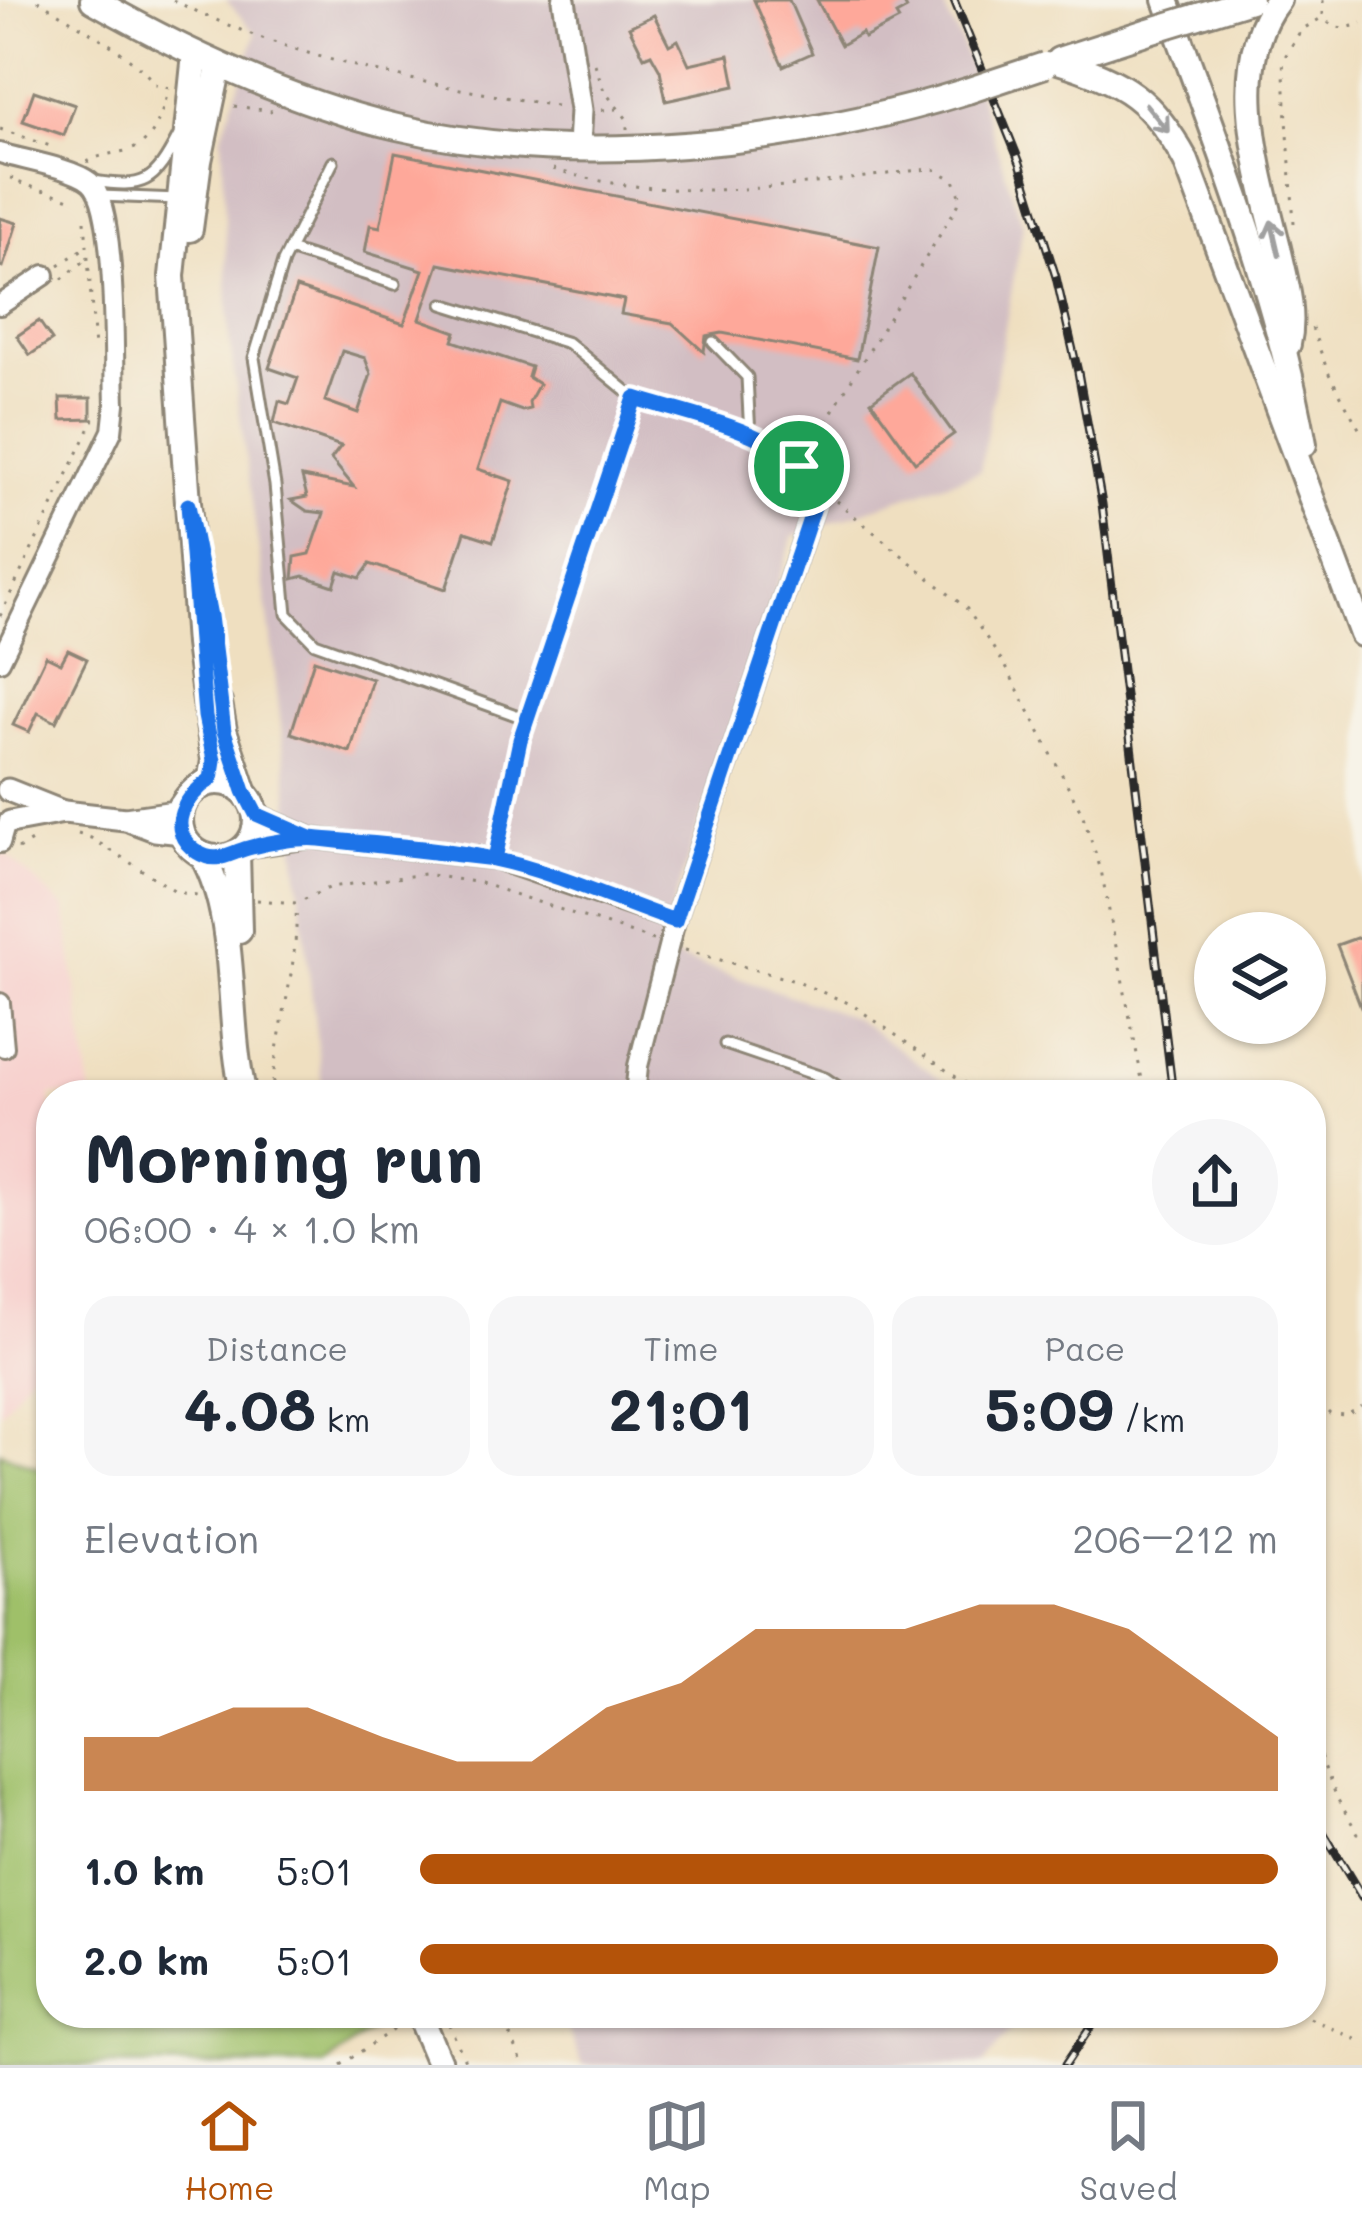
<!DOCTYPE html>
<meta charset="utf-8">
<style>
:root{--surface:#fff;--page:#f6f6f7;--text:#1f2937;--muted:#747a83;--line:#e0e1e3;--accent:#b45309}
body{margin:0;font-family:Mali,sans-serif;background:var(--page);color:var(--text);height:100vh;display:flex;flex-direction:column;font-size:45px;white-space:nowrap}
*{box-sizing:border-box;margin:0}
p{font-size:39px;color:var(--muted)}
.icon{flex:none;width:66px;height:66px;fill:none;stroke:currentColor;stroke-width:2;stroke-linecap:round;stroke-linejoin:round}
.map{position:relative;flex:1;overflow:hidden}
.sheet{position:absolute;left:36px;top:1080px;width:1290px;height:948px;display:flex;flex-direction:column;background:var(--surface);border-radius:48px;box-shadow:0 3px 9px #0004}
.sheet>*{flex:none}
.buttons{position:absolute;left:1194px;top:912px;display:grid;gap:24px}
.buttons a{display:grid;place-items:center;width:132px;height:132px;border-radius:50%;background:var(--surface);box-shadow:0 3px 9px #0004;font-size:60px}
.pin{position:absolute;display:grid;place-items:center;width:102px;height:102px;color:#fff;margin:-51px;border:6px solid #fff;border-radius:50%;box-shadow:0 3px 12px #0007}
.round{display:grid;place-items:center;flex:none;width:126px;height:126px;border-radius:63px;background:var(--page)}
.overview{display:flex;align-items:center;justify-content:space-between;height:204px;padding:0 48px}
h1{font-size:66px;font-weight:700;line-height:90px}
.stats{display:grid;grid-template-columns:repeat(3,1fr);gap:18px;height:204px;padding:12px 48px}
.stats div{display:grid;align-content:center;border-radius:30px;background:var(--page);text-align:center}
.stats b{font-size:60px;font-weight:700}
.stats small{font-size:33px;font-weight:400}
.stats p{font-size:33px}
.chart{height:336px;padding:24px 48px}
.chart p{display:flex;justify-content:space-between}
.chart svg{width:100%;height:216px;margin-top:12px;fill:var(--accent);opacity:.7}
ul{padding:0 48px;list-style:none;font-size:39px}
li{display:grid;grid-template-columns:192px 144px 1fr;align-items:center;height:90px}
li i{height:30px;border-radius:15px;background:var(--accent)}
.tab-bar{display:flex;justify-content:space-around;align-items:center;height:168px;border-top:3px solid var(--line);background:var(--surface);font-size:33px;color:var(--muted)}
.tab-bar a{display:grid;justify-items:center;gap:6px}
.tab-bar .selected{color:var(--accent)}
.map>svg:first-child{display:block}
.built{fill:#f7d0cd}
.industrial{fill:#d2bec3}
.green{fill:#9fc069;stroke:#65764a;stroke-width:3}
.building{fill:#fea89a;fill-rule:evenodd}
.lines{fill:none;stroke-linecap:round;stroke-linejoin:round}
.service-casing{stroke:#8d8576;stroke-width:15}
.minor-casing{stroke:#8d8576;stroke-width:24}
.tertiary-casing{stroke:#8d8576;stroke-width:27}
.secondary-casing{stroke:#8d8576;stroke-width:30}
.path{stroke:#8d8576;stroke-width:3;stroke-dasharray:3 9;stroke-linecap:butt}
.service{stroke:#fff;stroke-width:9}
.minor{stroke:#fff;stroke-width:18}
.tertiary{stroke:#fff;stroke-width:21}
.secondary{stroke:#fff;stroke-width:24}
.rail-casing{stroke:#2b2b2b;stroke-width:9}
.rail{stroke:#f7f3e8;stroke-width:4.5;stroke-dasharray:14;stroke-linecap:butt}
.secondary-bridge-casing{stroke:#8d8576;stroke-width:30;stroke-linecap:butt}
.secondary-bridge{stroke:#fff;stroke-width:24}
.oneway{stroke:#a0a0a0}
.route-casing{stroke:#fff;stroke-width:24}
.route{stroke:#1a73e8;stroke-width:15}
</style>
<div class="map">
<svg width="1362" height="2065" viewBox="0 0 1362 2065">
<rect width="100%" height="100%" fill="#f7f3e8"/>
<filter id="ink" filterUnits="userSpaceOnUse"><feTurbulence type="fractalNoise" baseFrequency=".00833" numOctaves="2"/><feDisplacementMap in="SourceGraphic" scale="24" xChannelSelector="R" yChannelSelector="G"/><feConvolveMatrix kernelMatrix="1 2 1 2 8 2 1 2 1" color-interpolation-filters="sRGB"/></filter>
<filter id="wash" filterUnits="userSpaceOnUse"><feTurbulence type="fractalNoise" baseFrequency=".004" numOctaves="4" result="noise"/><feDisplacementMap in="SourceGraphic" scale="48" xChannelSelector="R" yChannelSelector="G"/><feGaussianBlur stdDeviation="2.7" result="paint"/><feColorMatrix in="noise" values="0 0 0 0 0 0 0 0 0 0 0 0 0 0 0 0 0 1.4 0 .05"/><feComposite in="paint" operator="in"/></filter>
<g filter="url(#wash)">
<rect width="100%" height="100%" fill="#efdfc0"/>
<!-- built -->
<polygon class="built" points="0,849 65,908 91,1095 51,1095 51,1345 0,1414"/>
<!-- industrial -->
<g class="industrial">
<polygon points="226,0 940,0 961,42 1023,225 980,471 793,536 658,951 853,1017 964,1095 323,1095 271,639 229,336 222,135 256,34"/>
<polygon points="561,2013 1025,2013 983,2065 583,2065"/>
</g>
<!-- green -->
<polygon class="green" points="0,1452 51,1473 51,2013 394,2013 325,2065 0,2065"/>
<g id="blocks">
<!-- building -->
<g class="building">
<polygon points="754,0 789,0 812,53 783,66"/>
<polygon points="817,0 902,0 907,9 896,15 899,20 864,38 862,33 841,45"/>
<polygon points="654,15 669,45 678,40 689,64 729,55 735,86 666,101 660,70 651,54 644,57 629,27"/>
<polygon points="34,91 75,105 64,135 23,121"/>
<path d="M 395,153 L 879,247 L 857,359 L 722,333 L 706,336 L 704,352 L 672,323 L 621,314 L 624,300 L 439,264 L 420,319 L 456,332 L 453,341 L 531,367 L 528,377 L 539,384 L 529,402 L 530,409 L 522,411 L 500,403 L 478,469 L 513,481 L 493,541 L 465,532 L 446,589 L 370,564 L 360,578 L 339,571 L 334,586 L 304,576 L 293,579 L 295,557 L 310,554 L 324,513 L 307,511 L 291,500 L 307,497 L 302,477 L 354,487 L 331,459 L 341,446 L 274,423 L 279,401 L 289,404 L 298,378 L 269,368 L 296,288 L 404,324 L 423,270 L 365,252 L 370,225 L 380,227 ZM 342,351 L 365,358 L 371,374 L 358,413 L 325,401 Z"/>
<polygon points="0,218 17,223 3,267 0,266"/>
<polygon points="39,321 52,340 30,355 17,336"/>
<polygon points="910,373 954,434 915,462 871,401"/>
<polygon points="60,398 91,398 91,419 61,420"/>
<polygon points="68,650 87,659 56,722 38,713 29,732 13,725 46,656 61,663"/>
<polygon points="314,660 372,679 350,752 291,733"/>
<polygon points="1362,936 1362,1007 1361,1007 1337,945"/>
</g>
</g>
</g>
<g filter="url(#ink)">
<use href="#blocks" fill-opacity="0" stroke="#8d8576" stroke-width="3"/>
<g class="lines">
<!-- service casing -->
<g class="service-casing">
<g id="service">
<polyline points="333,162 283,262 254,358 275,485 287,614 315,643 527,719"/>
<path d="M 93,181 C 145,189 154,183 178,137"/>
<polyline points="100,196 179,199"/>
<polyline points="289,250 395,284"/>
<polyline points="443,304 568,343 635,398"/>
<polyline points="713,342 747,377 750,436"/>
<path d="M 495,859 L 521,740 L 635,398 C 683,413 766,429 799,466"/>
<polyline points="725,1044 825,1078 850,1095"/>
</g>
</g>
<!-- minor casing -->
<g class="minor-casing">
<g id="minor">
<path d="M 0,153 C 23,160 73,168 90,182 C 118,205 113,363 115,404 L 112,431 L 0,661"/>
<polyline points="0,305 45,275"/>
<polyline points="256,814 307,836"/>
<polyline points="0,843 4,829"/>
<polyline points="245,848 311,838 495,859 675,921 638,1066 635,1095"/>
<polyline points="675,921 820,489 799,466"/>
<polyline points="0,1003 4,1047"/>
</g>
</g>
<!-- tertiary casing -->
<g class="tertiary-casing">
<g id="tertiary">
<polyline points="564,0 581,110 579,146"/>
<polyline points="8,790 63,812"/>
<polyline points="131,821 155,830 182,833"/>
<polyline points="10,822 64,812 125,819 175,812 188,795"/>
</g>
</g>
<!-- secondary casing -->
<g class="secondary-casing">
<g id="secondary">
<path d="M 93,0 C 188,54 290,102 397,127 C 576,169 794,145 967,91"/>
<path d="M 1166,0 C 1218,146 1277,291 1304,444"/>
<path d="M 1278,0 C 1225,66 1261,177 1279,252 C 1286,283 1295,313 1288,344"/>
<polyline points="1195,17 1250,0"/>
<polyline points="195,54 172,276 198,644 214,760 211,779 196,789"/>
<polyline points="1059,60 1149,31"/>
<path d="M 1058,61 C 1124,81 1153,100 1186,161 L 1362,634"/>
<polyline points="190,229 199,161 219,66"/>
<polyline points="219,703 224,731 244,791"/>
<circle cx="218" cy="820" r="38"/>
<polyline points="237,853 239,931"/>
<path d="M 202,855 C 240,921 225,1020 244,1095"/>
<polyline points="418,2013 440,2065"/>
</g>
</g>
<!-- path -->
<g class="path">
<path d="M 38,0 C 78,27 125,47 156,85 L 169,88"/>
<path d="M 173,0 C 296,62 428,84 562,107"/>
<path d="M 1323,0 L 1323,17 C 1334,31 1346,29 1362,23"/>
<polyline points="595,64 604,91 627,119 627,129"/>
<polyline points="234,106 272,111"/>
<polyline points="602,110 618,109"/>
<polyline points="0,129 50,146"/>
<path d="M 87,162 C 99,155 111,154 125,151 C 155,146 161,114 169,89"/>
<path d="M 553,169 C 673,206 796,186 918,170 L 934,169 L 954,180 L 960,195 L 958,205 L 808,451"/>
<polyline points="12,177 11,180 73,200"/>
<polyline points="85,220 95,348"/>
<polyline points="1294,223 1283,60 1301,30 1323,17"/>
<polyline points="59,265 86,247"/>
<polyline points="62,279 87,259"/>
<polyline points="1312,328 1328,372 1362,434"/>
<polyline points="836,501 967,609 1006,667 1082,813 1101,870 1145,1095"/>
<polyline points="0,616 95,417"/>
<polyline points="78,834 91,838 177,892 197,895"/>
<polyline points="18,849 35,839"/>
<polyline points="257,900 296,903 331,887 424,874 480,883 653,940"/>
<polyline points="685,950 795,981 851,1004 982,1095"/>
<path d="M 272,1095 C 275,1031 299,970 296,905"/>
<polyline points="1311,1395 1330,1414 1347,1415 1362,1406"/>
<polyline points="1311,1734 1338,1800 1362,1840"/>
<polyline points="444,2013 467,2065"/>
<polyline points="501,2013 523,2065"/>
<polyline points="1299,2013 1362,2042"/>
<polyline points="341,2065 401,2024"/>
</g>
<!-- service -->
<use href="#service" class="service"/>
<!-- minor -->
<use href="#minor" class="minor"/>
<!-- tertiary -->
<use href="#tertiary" class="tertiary"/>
<!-- secondary -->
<use href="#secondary" class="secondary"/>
<!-- rail casing -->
<g class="rail-casing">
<g id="rail">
<polyline points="954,0 1020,163 1056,277 1078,372 1102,504 1173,1095"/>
<polyline points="1311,1812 1362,1897"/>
<polyline points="1065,2065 1100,2013"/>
</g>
</g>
<!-- rail -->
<use href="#rail" class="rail"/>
<!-- secondary-bridge casing -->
<g class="secondary-bridge-casing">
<g id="secondary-bridge">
<polyline points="1149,31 1195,17"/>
<polyline points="967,91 1045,65"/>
</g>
</g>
<!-- secondary-bridge -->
<use href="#secondary-bridge" class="secondary-bridge"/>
</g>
<!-- one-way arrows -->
<defs><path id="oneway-shaft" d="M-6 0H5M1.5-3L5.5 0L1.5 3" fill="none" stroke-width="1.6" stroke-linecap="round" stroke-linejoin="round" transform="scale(3)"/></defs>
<g class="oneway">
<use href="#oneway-shaft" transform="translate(1157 118) rotate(51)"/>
<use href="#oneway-shaft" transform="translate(1275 238) rotate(-103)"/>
</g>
</g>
<g class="lines" filter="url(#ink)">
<!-- route casing -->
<g class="route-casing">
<path id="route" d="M 799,466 C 766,429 682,413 635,398 L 520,740 L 495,859 L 311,838 L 256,814 L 244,791 L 224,731 L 210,616 L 188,505 L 205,716 L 214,760 L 211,779 C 186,795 163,829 197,852 C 217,865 229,853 248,848 C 269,842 299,837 320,839 C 378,844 437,847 493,859 C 555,872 616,901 675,921 L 820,489 L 799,466"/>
</g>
<!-- route -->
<use href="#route" class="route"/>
</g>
</svg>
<div class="buttons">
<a><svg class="icon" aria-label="layers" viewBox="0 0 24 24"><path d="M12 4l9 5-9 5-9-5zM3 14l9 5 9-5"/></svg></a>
</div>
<div class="pin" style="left:799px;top:466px;background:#1e9e55"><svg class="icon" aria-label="arrive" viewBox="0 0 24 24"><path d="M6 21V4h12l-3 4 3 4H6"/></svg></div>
<section class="sheet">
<div class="overview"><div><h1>Morning run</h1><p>06:00 · 4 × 1.0 km</p></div><a class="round"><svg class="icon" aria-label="share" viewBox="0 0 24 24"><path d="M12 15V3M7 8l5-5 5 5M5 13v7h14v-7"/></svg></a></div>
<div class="stats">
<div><p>Distance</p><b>4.08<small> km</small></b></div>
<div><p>Time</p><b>21:01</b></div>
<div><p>Pace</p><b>5:09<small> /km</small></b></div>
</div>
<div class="chart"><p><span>Elevation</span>206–212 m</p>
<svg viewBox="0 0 160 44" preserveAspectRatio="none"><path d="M0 44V33L10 33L20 27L30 27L40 33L50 38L60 38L70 27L80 22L90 11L100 11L110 11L120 6L130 6L140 11L150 22L160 33V44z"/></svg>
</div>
<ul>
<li><b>1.0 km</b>5:01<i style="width:100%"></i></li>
<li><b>2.0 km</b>5:01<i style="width:100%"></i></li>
</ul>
</section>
</div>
<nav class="tab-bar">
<a class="selected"><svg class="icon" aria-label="home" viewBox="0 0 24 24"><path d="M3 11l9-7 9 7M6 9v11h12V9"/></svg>Home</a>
<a><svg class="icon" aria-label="map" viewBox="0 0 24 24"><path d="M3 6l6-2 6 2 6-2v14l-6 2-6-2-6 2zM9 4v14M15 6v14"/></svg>Map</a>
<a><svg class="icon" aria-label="saved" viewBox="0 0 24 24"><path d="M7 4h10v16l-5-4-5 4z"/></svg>Saved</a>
</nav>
